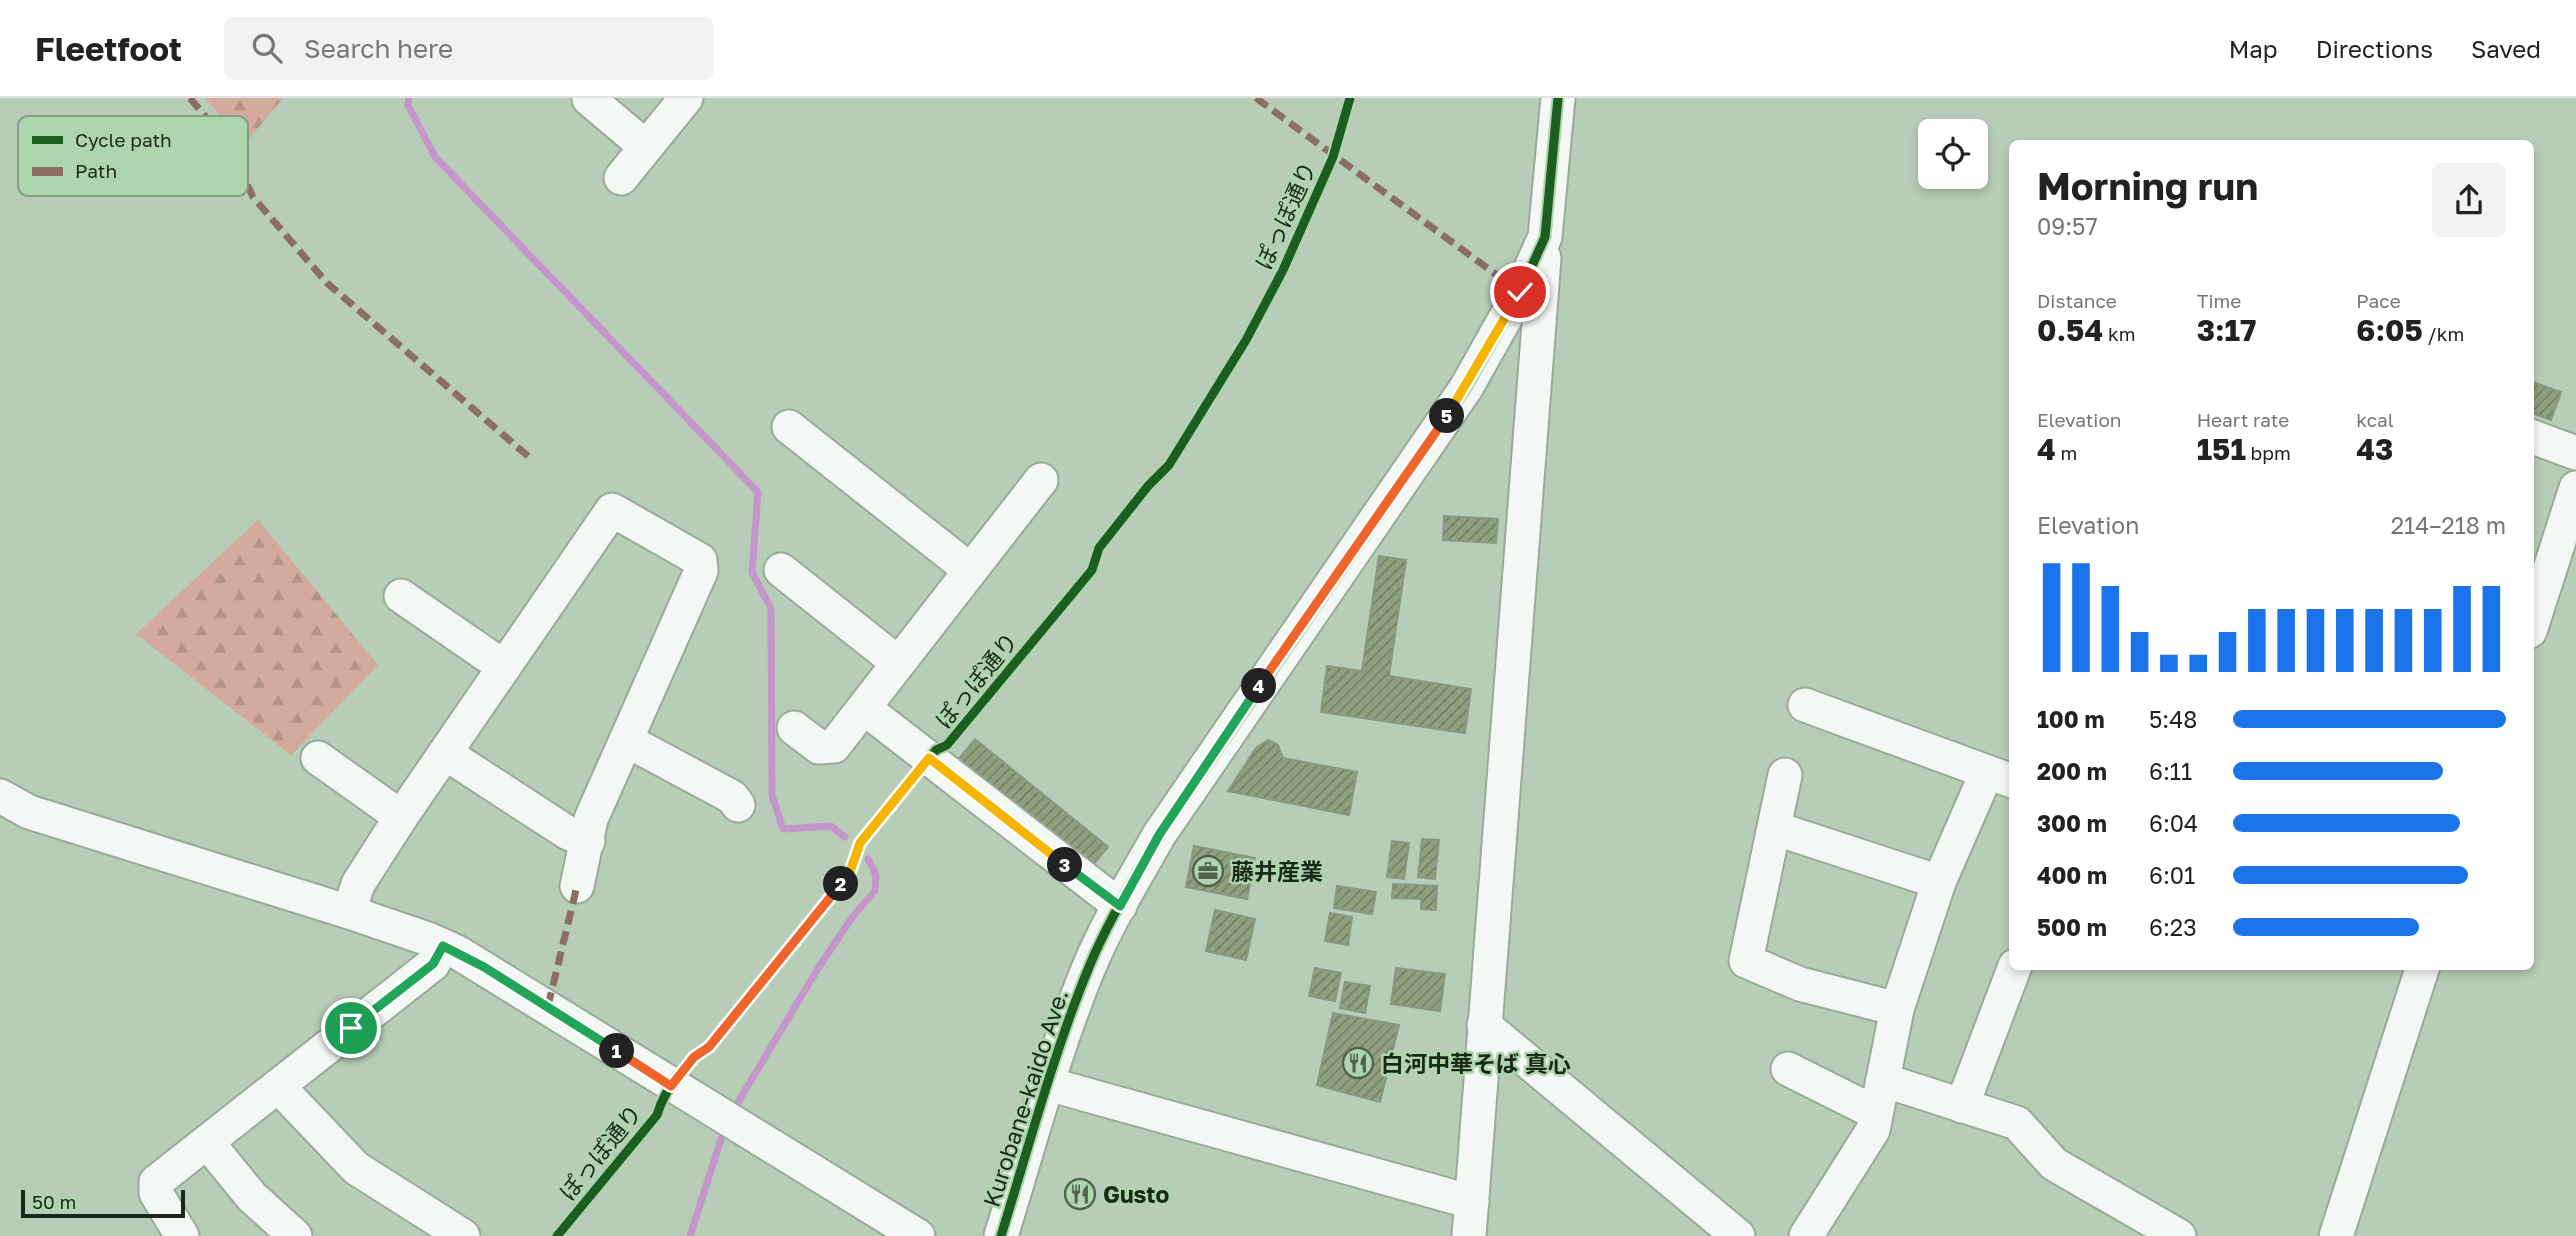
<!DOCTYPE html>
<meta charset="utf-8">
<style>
:root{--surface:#fff;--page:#f2f2f2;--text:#222;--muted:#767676;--line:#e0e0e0;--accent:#1a73e8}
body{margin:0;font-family:"Golos Text","Noto Sans JP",sans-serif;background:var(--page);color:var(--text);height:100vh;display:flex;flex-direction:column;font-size:26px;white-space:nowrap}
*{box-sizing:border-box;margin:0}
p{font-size:23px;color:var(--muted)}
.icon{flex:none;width:38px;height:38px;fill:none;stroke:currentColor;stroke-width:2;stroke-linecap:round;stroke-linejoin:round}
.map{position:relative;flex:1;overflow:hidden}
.side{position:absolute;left:2009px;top:42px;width:525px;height:830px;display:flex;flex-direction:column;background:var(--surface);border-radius:10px;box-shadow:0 4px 10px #0003}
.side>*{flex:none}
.tools{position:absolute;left:1918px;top:21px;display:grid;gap:14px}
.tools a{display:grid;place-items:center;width:70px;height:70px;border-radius:10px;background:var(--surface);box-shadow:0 4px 10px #0003;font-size:35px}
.scale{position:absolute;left:21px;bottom:18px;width:164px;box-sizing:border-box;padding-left:7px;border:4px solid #1a281a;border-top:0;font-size:19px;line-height:24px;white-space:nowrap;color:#1a281a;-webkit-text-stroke:5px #afd5af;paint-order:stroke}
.pin{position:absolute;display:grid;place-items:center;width:60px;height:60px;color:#fff;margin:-30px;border:4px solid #fff;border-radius:50%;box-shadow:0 2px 7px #0007}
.km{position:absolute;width:35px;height:35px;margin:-18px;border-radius:50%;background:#222;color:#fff;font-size:19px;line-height:35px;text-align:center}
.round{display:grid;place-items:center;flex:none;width:74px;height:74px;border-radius:10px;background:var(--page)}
.headline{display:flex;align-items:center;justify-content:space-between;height:119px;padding:0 28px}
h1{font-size:38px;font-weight:700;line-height:52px}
.figures{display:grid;grid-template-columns:repeat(3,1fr);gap:10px;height:119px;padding:7px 28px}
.figures div{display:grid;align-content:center}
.figures b{font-size:30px;font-weight:700}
.figures small{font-size:19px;font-weight:400}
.figures p{font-size:19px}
.chart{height:196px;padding:14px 28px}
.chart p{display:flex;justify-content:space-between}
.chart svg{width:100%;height:126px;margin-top:7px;stroke:var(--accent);stroke-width:6}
ul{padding:0 28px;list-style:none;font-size:23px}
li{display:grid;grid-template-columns:112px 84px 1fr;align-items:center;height:52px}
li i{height:18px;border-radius:9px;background:var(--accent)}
header{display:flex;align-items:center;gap:42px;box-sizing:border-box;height:98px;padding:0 35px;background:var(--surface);border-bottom:2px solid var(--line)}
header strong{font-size:33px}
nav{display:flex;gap:38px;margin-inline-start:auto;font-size:24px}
.search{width:490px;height:63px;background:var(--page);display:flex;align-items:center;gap:18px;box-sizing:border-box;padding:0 24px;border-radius:10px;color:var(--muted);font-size:26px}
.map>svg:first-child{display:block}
.forest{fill:url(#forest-firs)}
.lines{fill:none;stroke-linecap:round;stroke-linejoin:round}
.stream{stroke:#c695cb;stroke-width:7}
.building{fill:url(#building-hatch);stroke:#8a9784;stroke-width:2}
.minor-casing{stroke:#9a9;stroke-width:37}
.minor{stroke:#f4f8f4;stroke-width:33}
.quiet{stroke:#8d6e63;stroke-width:7;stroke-dasharray:14 7;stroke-linecap:butt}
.cycleway-casing{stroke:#afd5af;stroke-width:13}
.cycleway{stroke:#1b5e20;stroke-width:9}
.split-1-casing{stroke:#fff;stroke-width:14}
.split-2-casing{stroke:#fff;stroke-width:14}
.split-3-casing{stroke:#fff;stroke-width:14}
.split-4-casing{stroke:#fff;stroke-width:14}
.split-5-casing{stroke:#fff;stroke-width:14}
.split-6-casing{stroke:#fff;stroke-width:14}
.split-1{stroke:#22a559;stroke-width:9}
.split-2{stroke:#f0652b;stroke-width:9}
.split-3{stroke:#f5b400;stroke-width:9}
.split-4{stroke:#22a559;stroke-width:9}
.split-5{stroke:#f0652b;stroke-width:9}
.split-6{stroke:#f5b400;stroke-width:9}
.labels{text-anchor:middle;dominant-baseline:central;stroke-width:5;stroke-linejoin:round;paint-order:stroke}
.street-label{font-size:23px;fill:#1a281a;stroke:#afd5af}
.poi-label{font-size:23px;font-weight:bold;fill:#1a281a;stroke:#afd5af;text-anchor:start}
.key{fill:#afd5af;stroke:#82a182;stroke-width:2}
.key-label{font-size:19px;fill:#1a281a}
</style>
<header>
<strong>Fleetfoot</strong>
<div class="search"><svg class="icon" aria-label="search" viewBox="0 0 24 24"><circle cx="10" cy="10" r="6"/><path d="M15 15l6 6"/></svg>Search here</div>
<nav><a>Map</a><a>Directions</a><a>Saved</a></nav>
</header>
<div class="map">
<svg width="2576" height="1138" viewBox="0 0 2576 1138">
<defs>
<pattern id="forest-firs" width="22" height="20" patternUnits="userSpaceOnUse" patternTransform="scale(1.75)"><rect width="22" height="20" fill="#d4aa9d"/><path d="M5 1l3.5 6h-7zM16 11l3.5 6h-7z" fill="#b59287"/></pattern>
<pattern id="building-hatch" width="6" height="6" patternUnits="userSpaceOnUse" patternTransform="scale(1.75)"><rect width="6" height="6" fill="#8fa07f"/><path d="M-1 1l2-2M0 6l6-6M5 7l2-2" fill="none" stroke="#748267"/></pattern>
</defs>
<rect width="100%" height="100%" fill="#b7cdb7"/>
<!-- forest -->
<g class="forest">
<polygon points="205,0 283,0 245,46"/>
<polygon points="258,422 378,567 291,657 136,536"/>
</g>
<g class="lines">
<!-- stream -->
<g class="stream">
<polyline points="409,0 408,7 435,59 758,394 752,474 771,511 772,697 783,731 831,728 845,739"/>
<polyline points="737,1006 817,872 853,818 875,793 876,777 868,761"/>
<polyline points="690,1138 723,1035"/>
</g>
</g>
<!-- building -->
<g class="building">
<polygon points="2530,283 2561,294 2551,322 2530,314"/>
<polygon points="1444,418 1498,421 1496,445 1443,442"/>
<polygon points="1379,458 1406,462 1389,578 1471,591 1465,635 1321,614 1327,568 1362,573"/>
<polygon points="975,641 1108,749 1091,769 958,662"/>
<polygon points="1268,642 1278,647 1283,660 1357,674 1349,717 1228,693 1256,650"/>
<polygon points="1422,741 1439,742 1435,781 1418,779"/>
<polygon points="1392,743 1409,745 1404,781 1387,779"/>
<polygon points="1194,748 1255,760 1247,801 1186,789"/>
<polygon points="1393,786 1437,788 1436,812 1421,811 1421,801 1392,800"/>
<polygon points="1337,788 1376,794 1372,816 1334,810"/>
<polygon points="1215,812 1255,821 1246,862 1206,853"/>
<polygon points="1330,815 1352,819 1348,847 1325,843"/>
<polygon points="1315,870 1341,875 1335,903 1309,898"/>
<polygon points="1396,870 1445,876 1440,913 1391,906"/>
<polygon points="1345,884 1370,888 1365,915 1340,910"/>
<polygon points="1333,915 1399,927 1380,1004 1317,987"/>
</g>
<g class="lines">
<!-- minor casing -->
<g class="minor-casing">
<g id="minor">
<polyline points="589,1 646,49"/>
<polyline points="621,80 686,0"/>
<polyline points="789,329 970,472"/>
<polyline points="2530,338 2576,355"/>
<polyline points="781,472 897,564"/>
<polyline points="401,498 504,569"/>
<polyline points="2530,533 2576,390"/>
<polyline points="1805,607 2012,683"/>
<polyline points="864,610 1120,808"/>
<polyline points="794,630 819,649 834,648 1041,382"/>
<polyline points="626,642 732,699 738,707"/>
<polyline points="445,655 568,735 588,743"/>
<polyline points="318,660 401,719"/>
<polyline points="1785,677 1746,863 1800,886 1897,911"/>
<polyline points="0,698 29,714 349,814 428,841 457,854 918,1138"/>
<polyline points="1777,731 1939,784 1897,911 1873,1032 1806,1138"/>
<polyline points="1939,784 1987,674"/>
<polyline points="349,814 358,786 401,719 612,412 700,462 701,473 591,721 577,788"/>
<polyline points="1484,927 1738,1138"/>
<polyline points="1788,971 1876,1015"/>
<polyline points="1883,982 2017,1025 2054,1066 2179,1138"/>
<polyline points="1048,986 1472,1104"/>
<polyline points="278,988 356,1070 463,1138"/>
<polyline points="1962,1008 2015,868"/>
<polyline points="207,1044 252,1099 295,1138"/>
<polyline points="182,1138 156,1095 156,1084 433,866 443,848"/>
<path d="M 1001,1138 C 1029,1048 1053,956 1089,869 C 1108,823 1135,780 1159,737 L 1466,290 L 1520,194 L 1545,139 L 1558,0"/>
<polyline points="1469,1138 1544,160"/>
<polyline points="2336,1138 2423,868"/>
</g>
</g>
<!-- minor -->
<use href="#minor" class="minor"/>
<!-- quiet -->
<g class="quiet">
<polyline points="190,0 228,46 253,99 327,185 529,359"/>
<polyline points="1256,0 1520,194"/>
<polyline points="548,908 577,788"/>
</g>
<!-- cycleway casing -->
<g class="cycleway-casing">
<g id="cycleway">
<path d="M 557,1138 L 657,1017 C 665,990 685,965 709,949 L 850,774 L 860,745 L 936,652 L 947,647 L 1092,472 L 1099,450 L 1148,388 L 1169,367 L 1246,242 L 1283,172 L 1333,59 L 1350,0"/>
<path d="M 1001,1138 C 1029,1048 1053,956 1089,869 C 1108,823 1135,780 1159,737 L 1466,290 L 1520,194 L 1545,139 L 1558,0"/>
</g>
</g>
<!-- cycleway -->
<use href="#cycleway" class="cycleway"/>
</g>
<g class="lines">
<!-- split-1 casing -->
<g class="split-1-casing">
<polyline id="split-1" points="351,930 433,866 443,848 484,869 617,953"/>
</g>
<!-- split-2 casing -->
<g class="split-2-casing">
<polyline id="split-2" points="617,953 671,988 694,959 709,949 841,786"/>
</g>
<!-- split-3 casing -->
<g class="split-3-casing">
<polyline id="split-3" points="841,786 850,774 860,745 929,660 1065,767"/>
</g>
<!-- split-4 casing -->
<g class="split-4-casing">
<polyline id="split-4" points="1065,767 1120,808 1159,737 1259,588"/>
</g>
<!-- split-5 casing -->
<g class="split-5-casing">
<polyline id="split-5" points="1259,588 1447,318"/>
</g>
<!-- split-6 casing -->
<g class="split-6-casing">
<polyline id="split-6" points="1447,318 1520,194"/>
</g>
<!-- split-1 -->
<use href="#split-1" class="split-1"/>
<!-- split-2 -->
<use href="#split-2" class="split-2"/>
<!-- split-3 -->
<use href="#split-3" class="split-3"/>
<!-- split-4 -->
<use href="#split-4" class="split-4"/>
<!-- split-5 -->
<use href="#split-5" class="split-5"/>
<!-- split-6 -->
<use href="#split-6" class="split-6"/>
</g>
<!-- icons -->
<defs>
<g id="office-ring" transform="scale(1.575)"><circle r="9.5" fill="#afd5af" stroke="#516251" stroke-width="1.5"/><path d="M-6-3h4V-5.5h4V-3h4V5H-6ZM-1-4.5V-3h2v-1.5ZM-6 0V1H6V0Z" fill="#516251"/></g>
<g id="restaurant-ring" transform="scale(1.575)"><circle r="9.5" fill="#afd5af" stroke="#516251" stroke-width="1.5"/><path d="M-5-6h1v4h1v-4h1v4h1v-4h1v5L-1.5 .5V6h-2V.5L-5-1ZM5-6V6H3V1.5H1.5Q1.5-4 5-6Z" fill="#516251"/></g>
</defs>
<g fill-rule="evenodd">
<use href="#office-ring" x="1208" y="773"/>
<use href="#restaurant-ring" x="1358" y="965"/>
<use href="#restaurant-ring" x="1080" y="1096"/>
</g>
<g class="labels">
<!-- street labels -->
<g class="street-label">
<text transform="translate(1285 117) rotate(-66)">ぽっぽ通り</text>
<text transform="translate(976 582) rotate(-51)">ぽっぽ通り</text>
<text transform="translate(1025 1000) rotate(-72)">Kurobane-kaido Ave.</text>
<text transform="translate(600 1054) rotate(-51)">ぽっぽ通り</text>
</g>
<!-- poi labels -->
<g class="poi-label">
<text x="1231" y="773">藤井産業</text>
<text x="1381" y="965">白河中華そば 真心</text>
<text x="1103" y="1096">Gusto</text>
</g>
</g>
<!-- legend -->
<rect x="18" y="18" width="230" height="80" rx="10" class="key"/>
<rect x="32" y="38" width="31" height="8" fill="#1b5e20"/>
<rect x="32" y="69" width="31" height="9" fill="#8d6e63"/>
<g class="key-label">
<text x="75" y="49">Cycle path</text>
<text x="75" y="80">Path</text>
</g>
</svg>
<div class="tools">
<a><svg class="icon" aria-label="locate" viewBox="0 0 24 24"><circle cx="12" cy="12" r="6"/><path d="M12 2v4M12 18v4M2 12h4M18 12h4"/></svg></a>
</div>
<div class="scale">50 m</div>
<div class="pin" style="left:351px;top:930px;background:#1e9e55"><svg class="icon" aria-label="arrive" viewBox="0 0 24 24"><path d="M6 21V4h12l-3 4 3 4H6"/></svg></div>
<div class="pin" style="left:1520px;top:194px;background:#d93025"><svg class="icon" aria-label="check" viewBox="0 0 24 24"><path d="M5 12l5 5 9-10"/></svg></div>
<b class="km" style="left:617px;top:953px">1</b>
<b class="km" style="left:841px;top:786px">2</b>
<b class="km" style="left:1065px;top:767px">3</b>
<b class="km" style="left:1259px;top:588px">4</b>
<b class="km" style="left:1447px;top:318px">5</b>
<section class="side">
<div class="headline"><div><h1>Morning run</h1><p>09:57</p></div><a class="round"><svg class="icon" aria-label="share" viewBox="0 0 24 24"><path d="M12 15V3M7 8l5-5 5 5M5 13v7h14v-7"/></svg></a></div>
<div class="figures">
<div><p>Distance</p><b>0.54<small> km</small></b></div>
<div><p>Time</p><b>3:17</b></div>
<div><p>Pace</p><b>6:05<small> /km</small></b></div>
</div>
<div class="figures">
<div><p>Elevation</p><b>4<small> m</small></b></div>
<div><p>Heart rate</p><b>151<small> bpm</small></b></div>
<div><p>kcal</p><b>43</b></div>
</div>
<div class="chart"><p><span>Elevation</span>214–218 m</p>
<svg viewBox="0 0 160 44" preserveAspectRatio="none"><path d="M5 44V6M15 44V6M25 44V14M35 44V30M45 44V38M55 44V38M65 44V30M75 44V22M85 44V22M95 44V22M105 44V22M115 44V22M125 44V22M135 44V22M145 44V14M155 44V14"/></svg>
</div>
<ul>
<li><b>100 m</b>5:48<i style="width:100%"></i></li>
<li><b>200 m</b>6:11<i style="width:77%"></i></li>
<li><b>300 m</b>6:04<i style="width:83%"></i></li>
<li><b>400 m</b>6:01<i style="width:86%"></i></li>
<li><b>500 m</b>6:23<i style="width:68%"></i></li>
</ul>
</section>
</div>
